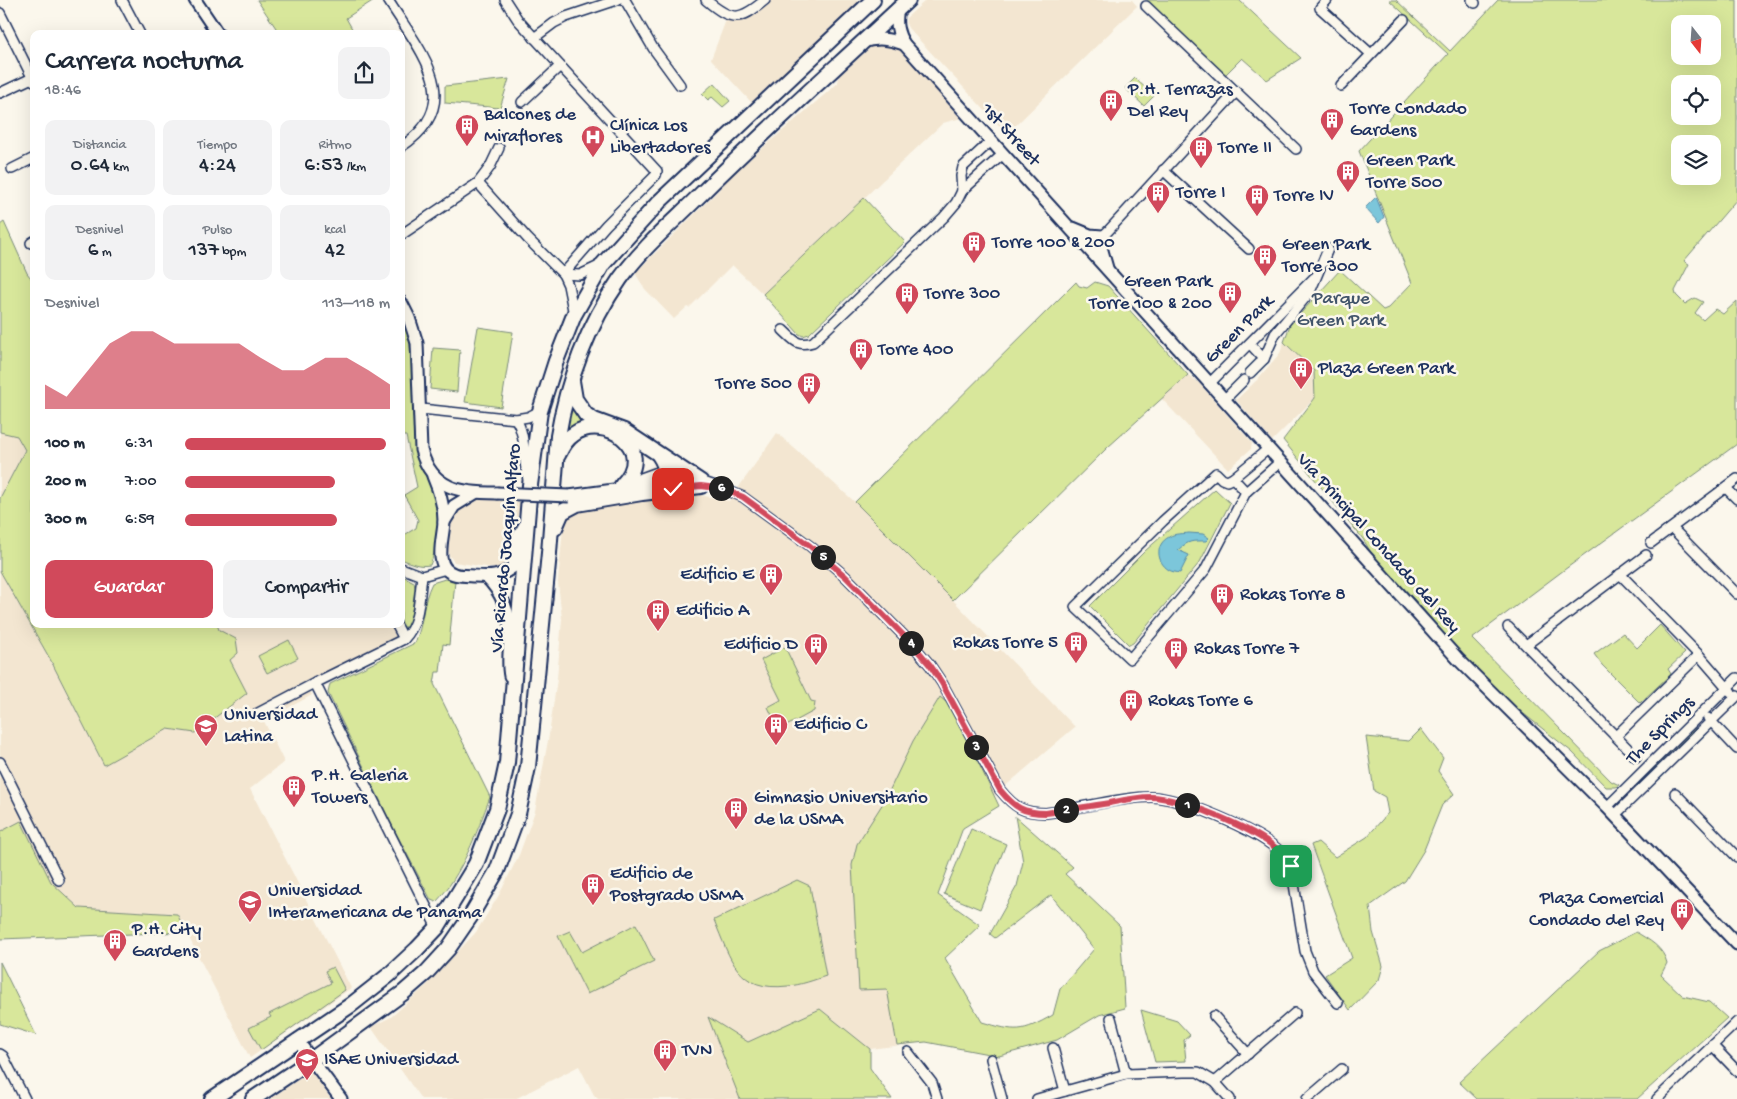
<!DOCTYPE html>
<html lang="es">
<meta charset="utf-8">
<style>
:root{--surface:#fff;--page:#f2f2f3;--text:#1f2937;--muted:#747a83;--accent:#d1495b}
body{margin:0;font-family:"Gochi Hand",sans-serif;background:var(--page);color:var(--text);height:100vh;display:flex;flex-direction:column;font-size:19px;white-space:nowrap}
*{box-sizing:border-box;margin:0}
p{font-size:16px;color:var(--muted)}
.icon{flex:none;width:28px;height:28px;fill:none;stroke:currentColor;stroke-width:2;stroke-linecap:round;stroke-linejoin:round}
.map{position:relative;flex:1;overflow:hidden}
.details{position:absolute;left:30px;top:30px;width:375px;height:598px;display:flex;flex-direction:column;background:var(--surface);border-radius:10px;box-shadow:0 5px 20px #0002}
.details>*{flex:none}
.needle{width:32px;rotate:163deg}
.controls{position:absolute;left:1671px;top:15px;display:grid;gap:10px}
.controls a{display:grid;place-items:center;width:50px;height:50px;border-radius:10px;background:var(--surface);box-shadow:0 5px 20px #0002;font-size:25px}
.pin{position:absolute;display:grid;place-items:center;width:42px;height:42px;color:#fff;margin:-21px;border-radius:10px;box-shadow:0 2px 8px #0006}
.km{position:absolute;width:25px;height:25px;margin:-12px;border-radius:50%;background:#222;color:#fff;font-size:14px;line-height:25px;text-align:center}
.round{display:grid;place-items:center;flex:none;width:52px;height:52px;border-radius:10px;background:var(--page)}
.summary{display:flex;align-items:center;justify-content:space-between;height:85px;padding:0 15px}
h1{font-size:28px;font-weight:600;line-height:38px}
.figures{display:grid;grid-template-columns:repeat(3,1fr);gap:8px;height:85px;padding:5px 15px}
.figures div{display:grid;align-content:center;border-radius:10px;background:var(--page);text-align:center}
.figures b{font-size:21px;font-weight:600}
.figures small{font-size:14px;font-weight:400}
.figures p{font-size:14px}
.chart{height:140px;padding:10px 15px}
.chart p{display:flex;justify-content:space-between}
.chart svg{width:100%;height:90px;margin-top:5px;fill:var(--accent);opacity:.7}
.cta{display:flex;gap:10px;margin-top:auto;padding:10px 15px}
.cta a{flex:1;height:58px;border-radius:10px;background:var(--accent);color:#fff;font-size:20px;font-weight:600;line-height:58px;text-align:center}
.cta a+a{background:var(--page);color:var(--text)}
ul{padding:0 15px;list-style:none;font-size:16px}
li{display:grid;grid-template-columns:80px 60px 1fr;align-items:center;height:38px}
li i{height:12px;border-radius:6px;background:var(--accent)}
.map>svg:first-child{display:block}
.built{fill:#f3e6d1}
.green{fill:#d8e79b;stroke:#7a8b7c;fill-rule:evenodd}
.water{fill:#7bc6da;stroke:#558aa8}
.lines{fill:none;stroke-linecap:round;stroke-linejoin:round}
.minor-casing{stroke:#1b2f5e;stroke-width:12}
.tertiary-casing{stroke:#1b2f5e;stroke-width:15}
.primary-casing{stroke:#1b2f5e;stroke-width:18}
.minor{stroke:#fbf7ec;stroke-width:9}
.tertiary{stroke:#fbf7ec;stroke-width:11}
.primary{stroke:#fbf7ec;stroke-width:14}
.tertiary-bridge-casing{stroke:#1b2f5e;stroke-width:15;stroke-linecap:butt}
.tertiary-bridge{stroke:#fbf7ec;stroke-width:11}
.route-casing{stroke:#fff;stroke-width:10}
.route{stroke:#d1495b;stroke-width:6}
.labels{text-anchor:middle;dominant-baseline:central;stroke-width:5;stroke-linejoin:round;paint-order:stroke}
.poi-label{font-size:19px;fill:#1b2f5e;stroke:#fbf7ec;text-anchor:start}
.street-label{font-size:19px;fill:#1b2f5e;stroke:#fbf7ec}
.park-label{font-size:19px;fill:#41546a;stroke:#fbf7ec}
</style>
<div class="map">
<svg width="1737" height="1099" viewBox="0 0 1737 1099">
<rect width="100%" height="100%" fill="#fbf7ec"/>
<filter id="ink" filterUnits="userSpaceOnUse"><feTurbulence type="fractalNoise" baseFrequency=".02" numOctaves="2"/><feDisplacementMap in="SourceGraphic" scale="10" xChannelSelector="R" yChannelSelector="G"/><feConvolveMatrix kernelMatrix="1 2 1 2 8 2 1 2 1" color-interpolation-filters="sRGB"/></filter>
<g filter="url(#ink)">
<!-- built -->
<g class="built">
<polygon points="765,0 861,0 861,3 752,103 711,59 728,15 734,16"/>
<polygon points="926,0 1132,0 1137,6 1007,134 908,28 906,23 906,18"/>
<polygon points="875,43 903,47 965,117 943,123 763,294 732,265 689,308 687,307 674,319 645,289 635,273 721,188 728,178 838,83 839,76"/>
<polygon points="1284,342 1314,371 1315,398 1272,441 1236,400 1257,380 1280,353"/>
<polygon points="1188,375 1198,382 1252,443 1251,449 1228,469 1161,398"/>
<polygon points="2,431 17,436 25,450 0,498 0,432"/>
<polygon points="777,433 855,502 953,600 1075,727 926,853 926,1042 870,1049 870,1068 892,1099 598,1099 594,1095 579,1066 515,1099 421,1099 371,1027 391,1017 426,986 476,932 499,895 519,855 535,811 549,735 557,679 562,619 558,582 564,517 581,509 652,496 700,495 729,501"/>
<polygon points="484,499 521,502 513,538 510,562 506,566 496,570 493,568 454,562 449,555 447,549 449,524 454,513 462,505 471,501"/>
<polygon points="0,571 50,659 104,765 168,728 195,732 230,660 217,624 390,624 398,639 308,687 312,695 264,721 284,762 250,789 351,988 250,1058 177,914 79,908 51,882 0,906"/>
<polygon points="311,1071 331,1099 270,1099"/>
</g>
<!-- green -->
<g class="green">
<polygon points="257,0 374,0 346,18 355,34 280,34"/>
<polygon points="1147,0 1239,0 1301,58 1267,80 1242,58 1225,75"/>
<path d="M 1389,0 L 1396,0 L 1450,51 L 1498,0 L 1737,0 L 1737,199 L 1684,261 L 1689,264 L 1675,291 L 1676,295 L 1685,304 L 1695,298 L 1703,302 L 1695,313 L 1703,320 L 1715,309 L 1723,314 L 1737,301 L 1737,444 L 1564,570 L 1472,639 L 1611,781 L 1619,785 L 1616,787 L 1606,787 L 1572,752 L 1510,703 L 1462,654 L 1415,600 L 1373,556 L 1363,539 L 1283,440 L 1315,398 L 1314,371 L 1284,342 L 1290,325 L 1340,270 L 1383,310 L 1388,308 L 1412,283 L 1359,151 L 1448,54 ZM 1680,24 L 1712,24 L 1712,56 L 1680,56 ZM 1680,84 L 1712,84 L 1712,116 L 1680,116 ZM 1680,144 L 1712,144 L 1712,176 L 1680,176 Z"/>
<polygon points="1135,78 1154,96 1144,106 1125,88"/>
<polygon points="509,79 500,108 445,103 445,86"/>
<polygon points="714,83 730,101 723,107 712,97 708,100 702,94"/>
<polygon points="864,198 905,242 809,334 803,336 799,334 763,294"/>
<polygon points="4,222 27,273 34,282 34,624 217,624 219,630 236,639 238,653 230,660 247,693 195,733 168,729 104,765 50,659 0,571 0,498 25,450 17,436 0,432 0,225"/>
<polygon points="1076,282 1079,286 1087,288 1095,282 1108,286 1188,375 1108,447 953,600 855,502"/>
<path d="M 401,316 C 422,359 405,415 420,463 C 422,470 428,476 431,483 C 434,490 437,501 438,509 C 438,526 437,549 430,565 C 419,567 411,563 401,559 L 401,537 L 416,528 L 418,520 L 404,495 L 417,487 L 406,436 L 401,436 Z"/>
<polygon points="478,327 513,332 501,407 465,402"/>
<polygon points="433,348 460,350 457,392 430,389"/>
<polygon points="570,397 593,422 564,438"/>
<polygon points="1215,489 1230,503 1200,562 1133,643 1129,645 1090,606 1145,551"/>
<polygon points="401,575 414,582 415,588 410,625 407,627 403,627 401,624"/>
<path d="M 445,579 L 455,581 L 449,645 L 443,644 L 440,672 L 436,672 L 434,684 L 490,797 C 477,832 462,875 436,902 L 431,900 L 394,829 L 328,693 L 330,684 L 415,643 C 424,624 422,602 432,583 Z"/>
<polygon points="1660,625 1685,653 1668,669 1671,674 1640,703 1602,665 1594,654 1623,633 1637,648"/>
<polygon points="289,640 298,658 267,673 258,656"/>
<polygon points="785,647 811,701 815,702 814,711 779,730 768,707 781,700 761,660"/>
<path d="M 940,697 L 952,707 L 999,806 L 963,828 L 938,895 L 980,925 L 945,958 L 982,1022 C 1017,1032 1021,1033 1053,1015 L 1060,989 L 1094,949 L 1051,895 L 995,938 L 990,934 L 1017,886 L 1023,862 L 1015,816 L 1073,867 L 1065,874 L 1120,926 L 1125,1008 L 1099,1015 L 1057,1040 L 999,1056 L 926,1042 L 897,1045 L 887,989 L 859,990 L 852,865 L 857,844 L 885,800 L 913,741 Z"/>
<polygon points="1695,727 1695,731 1627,796 1625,795"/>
<polygon points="1421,729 1443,758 1438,771 1454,794 1442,805 1424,850 1405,881 1370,906 1373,932 1383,966 1379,980 1350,1010 1325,975 1352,958 1311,845 1318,842 1335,857 1367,837 1388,813 1385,797 1374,791 1366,737 1409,741"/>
<polygon points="21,821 51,882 79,908 177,914 186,932 0,939 0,832"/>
<polygon points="971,829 1006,844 980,909 944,894"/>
<path d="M 797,880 L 810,886 L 826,976 C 814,980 801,985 788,986 C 737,992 731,960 714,920 Z"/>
<polygon points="636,924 654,961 587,994 558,936 570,931 582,952"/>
<path d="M 1636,932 C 1649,940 1663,947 1667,963 L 1661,975 L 1683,996 L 1709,1002 L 1727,1018 L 1637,1099 L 1477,1099 L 1459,1082 L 1599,951 Z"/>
<polygon points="0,962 36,1035 0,1024"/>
<polygon points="333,967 345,990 261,1050 249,1028 271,1017 269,1014 331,983 325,971"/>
<polygon points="820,1009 870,1049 870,1068 892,1099 740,1099 708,1017 748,1042"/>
<polygon points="1141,1010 1177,1021 1190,1035 1184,1040 1186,1061 1155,1062"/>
</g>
<!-- water -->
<g class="water">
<polygon points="1376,197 1384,217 1379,223 1365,208"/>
<path d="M 1189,533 L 1203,534 L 1209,538 L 1206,541 C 1192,541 1189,540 1178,550 L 1189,555 L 1180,573 C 1176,572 1172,572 1169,570 C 1156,562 1155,544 1169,537 C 1175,533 1182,534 1189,533 Z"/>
</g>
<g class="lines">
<!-- minor casing -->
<g class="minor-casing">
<g id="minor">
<polyline points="122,0 140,34"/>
<path d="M 388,0 C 419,50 469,102 401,147"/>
<polyline points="505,0 518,20 657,171 656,175 606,225 563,274"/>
<polyline points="625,0 653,48 680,85"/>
<path d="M 706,0 C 732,22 740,21 765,0"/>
<polyline points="1327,0 1320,8 1371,54"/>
<polyline points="1472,0 1475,3"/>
<polyline points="1146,6 1296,149"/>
<polyline points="0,13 34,81"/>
<polyline points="534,38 554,23 566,17 617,0"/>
<polyline points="1341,86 1404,20"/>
<polyline points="0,93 32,78"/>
<polyline points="522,102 560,66"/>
<polyline points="12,169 34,158"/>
<polyline points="1163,170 1249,249"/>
<polyline points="478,183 528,239 563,274 568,285 574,315"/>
<polyline points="962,191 961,176 963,167 991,141"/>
<polyline points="401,235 478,183 490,167 499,148"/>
<polyline points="31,243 34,241"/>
<polyline points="1089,249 1108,231 1236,92"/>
<polyline points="563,274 580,275 601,265"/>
<path d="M 783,330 C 794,340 797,347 813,342 L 944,217 L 956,203 L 962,191 L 1003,154"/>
<polyline points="1250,344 1264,359"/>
<polyline points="1250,373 1264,359 1275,334 1310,292 1328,249"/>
<polyline points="1209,384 1314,278"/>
<polyline points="1224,400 1244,380"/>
<polyline points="421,409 516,419 528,417 540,411"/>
<path d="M 516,419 C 527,437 522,458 528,479"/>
<polyline points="1268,449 1233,478 1227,481 1222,479 1216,473 1163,521 1075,607 1130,659 1206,569 1246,492 1280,462"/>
<polyline points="1233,478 1246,492"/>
<path d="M 622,485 L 655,473 L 665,471 L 680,474 L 724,489 L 743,497 L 810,546 L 845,576 L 913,645 L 930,665 L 942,683 L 1000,790 C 1015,808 1023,813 1046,813 C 1079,809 1119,797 1151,797 C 1180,797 1255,830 1277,849 C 1283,854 1287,860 1291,866 L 1305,951 L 1313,971 L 1338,1003"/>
<polyline points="1726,488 1737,499"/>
<polyline points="1672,528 1737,594"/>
<polyline points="1651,543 1737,479"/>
<polyline points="401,568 422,576 446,569"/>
<polyline points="1620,574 1699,655 1731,692"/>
<polyline points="396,624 404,639"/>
<polyline points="1508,627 1636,757"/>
<polyline points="1526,645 1646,555"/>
<polyline points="315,683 437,928"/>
<path d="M 258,713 L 315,683 L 404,639 C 420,623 419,598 422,576"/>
<polyline points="1708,718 1737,749"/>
<polyline points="1616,736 1699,655"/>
<polyline points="0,762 59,880"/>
<polyline points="1675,793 1737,857"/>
<polyline points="1607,807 1737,678"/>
<polyline points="1615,815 1737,696"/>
<polyline points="1214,1016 1248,1054"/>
<polyline points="1111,1018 1126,1074"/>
<polyline points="1712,1045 1737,1071"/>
<polyline points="1053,1048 1065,1091"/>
<polyline points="908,1052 932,1083 937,1099"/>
<polyline points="0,1054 3,1056 25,1099"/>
<polyline points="991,1059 1002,1099"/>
<polyline points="1215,1082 1295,1013"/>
<polyline points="1037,1099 1126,1074 1184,1072 1198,1072 1215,1082 1230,1099"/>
<polyline points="1307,1099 1342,1069"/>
<polyline points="1657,1099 1737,1022"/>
</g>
</g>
<!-- tertiary casing -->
<g class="tertiary-casing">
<g id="tertiary">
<polyline points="195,0 218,34"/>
<path d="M 898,9 C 895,23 897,33 904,44 L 1458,659 L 1607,807 L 1737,944"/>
<path d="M 862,42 C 878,37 889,39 904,44"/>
<polyline points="1073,228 1090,235 1102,236 1101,247 1107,268"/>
<path d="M 401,302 L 409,318 L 417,343 L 421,450 C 432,490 461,493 497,493"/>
<path d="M 433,476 C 439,490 444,506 444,521 C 444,537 432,567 454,574 C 459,576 467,575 473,576 C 490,577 499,578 513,567 L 517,539 L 526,523"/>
<polyline points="569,496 644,486"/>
<polyline points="444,522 454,506 475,493"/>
<path d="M 486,577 C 501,591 510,613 510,633 C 510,648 507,662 510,676"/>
<polyline points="297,1040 341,1099"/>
</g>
</g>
<!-- primary casing -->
<g class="primary-casing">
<g id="primary">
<polyline points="572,381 575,399 586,415 594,420 624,431 701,482"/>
<path d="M 558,455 C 562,447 566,439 574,434 C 603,413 658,447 622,485"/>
<path d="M 649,486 C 667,480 669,470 659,455"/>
<polyline points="555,528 562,512 577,504 642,493 701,486"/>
<polyline points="212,1099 351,1005 389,975 417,949 437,928 476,864 497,809 507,763 530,485 540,411 556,361 574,315 603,264 659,202 873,0"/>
<path d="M 253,1099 L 311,1060 L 403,993 L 426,973 L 448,949 L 470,917 L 497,871 L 518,814 L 528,767 L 549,553 L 558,436 C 567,381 588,325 620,279 C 643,247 674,221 701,194 C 768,127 839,65 908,0"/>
</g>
</g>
<!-- minor -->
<use href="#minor" class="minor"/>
<!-- tertiary -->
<use href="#tertiary" class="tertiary"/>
<!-- primary -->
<use href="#primary" class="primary"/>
<!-- tertiary-bridge casing -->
<g class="tertiary-bridge-casing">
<polyline id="tertiary-bridge" points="497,493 569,496"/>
</g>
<!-- tertiary-bridge -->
<use href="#tertiary-bridge" class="tertiary-bridge"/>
</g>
</g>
<g class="lines" filter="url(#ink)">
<!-- route casing -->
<g class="route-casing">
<path id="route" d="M 673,489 L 701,486 L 724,489 L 743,497 L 810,546 L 845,576 L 913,645 L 930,665 L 942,683 L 1000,790 C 1015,808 1023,813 1046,813 C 1067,810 1089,806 1110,803 C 1124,800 1137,797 1151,797 C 1180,797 1256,830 1277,849 C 1283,854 1287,860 1291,866"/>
</g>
<!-- route -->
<use href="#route" class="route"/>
</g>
<!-- icons -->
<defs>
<g id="building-pin" transform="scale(1.25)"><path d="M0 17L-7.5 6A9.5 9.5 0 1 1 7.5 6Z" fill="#d1495b" stroke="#fbf7ec"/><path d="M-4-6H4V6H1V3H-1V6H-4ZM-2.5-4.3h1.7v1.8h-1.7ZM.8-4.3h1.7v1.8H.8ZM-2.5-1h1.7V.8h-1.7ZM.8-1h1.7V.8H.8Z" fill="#fff"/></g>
<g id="hospital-pin" transform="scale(1.25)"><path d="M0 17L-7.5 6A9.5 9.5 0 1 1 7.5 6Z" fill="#d1495b" stroke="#fbf7ec"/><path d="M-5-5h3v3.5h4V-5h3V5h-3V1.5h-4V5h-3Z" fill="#fff"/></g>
<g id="university-pin" transform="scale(1.25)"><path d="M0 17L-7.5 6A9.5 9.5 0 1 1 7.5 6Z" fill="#d1495b" stroke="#fbf7ec"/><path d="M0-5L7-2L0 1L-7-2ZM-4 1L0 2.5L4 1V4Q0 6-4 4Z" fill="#fff"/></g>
</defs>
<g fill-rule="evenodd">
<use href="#building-pin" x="1111" y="101"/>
<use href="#building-pin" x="1332" y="120"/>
<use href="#building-pin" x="467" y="126"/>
<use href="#hospital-pin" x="593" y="137"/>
<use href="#building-pin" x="1201" y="148"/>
<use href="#building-pin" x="1348" y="172"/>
<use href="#building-pin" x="1158" y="193"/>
<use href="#building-pin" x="1257" y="196"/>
<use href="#building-pin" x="974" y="243"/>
<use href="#building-pin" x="1265" y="256"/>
<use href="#building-pin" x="1230" y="293"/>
<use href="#building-pin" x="907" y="294"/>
<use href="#building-pin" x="861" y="350"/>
<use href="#building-pin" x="1301" y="369"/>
<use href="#building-pin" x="809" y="384"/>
<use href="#building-pin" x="771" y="575"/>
<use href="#building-pin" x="1222" y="595"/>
<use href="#building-pin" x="658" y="611"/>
<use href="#building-pin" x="1076" y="643"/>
<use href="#building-pin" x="816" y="645"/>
<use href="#building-pin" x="1176" y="649"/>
<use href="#building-pin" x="1131" y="701"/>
<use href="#building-pin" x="776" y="725"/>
<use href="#university-pin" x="206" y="726"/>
<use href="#building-pin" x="294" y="787"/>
<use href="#building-pin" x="736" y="809"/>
<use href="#building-pin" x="593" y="885"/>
<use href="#university-pin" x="250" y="902"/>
<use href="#building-pin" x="1682" y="910"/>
<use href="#building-pin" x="115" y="941"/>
<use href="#building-pin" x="665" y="1051"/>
<use href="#university-pin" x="307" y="1060"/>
</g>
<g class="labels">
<!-- poi labels -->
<g class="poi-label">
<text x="1128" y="90">P.H. Terrazas<tspan x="1128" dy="22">Del Rey</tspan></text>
<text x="1350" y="109">Torre Condado<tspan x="1350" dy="22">Gardens</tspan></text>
<text x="484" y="115">Balcones de<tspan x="484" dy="22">Miraflores</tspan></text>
<text x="610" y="126">Clínica Los<tspan x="610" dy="22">Libertadores</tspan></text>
<text x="1218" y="148">Torre II</text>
<text x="1366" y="161">Green Park<tspan x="1366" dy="22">Torre 500</tspan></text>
<text x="1176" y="193">Torre I</text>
<text x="1274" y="196">Torre IV</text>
<text x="992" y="243">Torre 100 &amp; 200</text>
<text x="1282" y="245">Green Park<tspan x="1282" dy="22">Torre 300</tspan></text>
<text x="1212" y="282" text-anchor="end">Green Park<tspan x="1212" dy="22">Torre 100 &amp; 200</tspan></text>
<text x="924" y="294">Torre 300</text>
<text x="878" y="350">Torre 400</text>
<text x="1318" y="369">Plaza Green Park</text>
<text x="792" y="384" text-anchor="end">Torre 500</text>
<text x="754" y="575" text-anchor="end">Edificio E</text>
<text x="1240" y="595">Rokas Torre 8</text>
<text x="676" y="611">Edificio A</text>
<text x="1058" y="643" text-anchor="end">Rokas Torre 5</text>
<text x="798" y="645" text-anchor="end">Edificio D</text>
<text x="1194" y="649">Rokas Torre 7</text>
<text x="1148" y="701">Rokas Torre 6</text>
<text x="224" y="715">Universidad<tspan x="224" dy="22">Latina</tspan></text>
<text x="794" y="725">Edificio C</text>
<text x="312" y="776">P.H. Galeria<tspan x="312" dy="22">Towers</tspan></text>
<text x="754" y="798">Gimnasio Universitario<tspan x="754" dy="22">de la USMA</tspan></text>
<text x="610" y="874">Edificio de<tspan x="610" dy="22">Postgrado USMA</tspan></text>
<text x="268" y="891">Universidad<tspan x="268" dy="22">Interamericana de Panama</tspan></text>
<text x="1664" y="899" text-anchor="end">Plaza Comercial<tspan x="1664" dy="22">Condado del Rey</tspan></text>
<text x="132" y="930">P.H. City<tspan x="132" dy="22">Gardens</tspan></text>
<text x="682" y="1051">TVN</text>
<text x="324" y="1060">ISAE Universidad</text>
</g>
<!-- street labels -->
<g class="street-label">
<text transform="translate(1010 135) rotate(48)">1st Street</text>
<text transform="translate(1240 330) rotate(-45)">Green Park</text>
<text transform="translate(1378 544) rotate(48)">Vía Principal Condado del Rey</text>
<text transform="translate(507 548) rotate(-85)">Vía Ricardo Joaquín Alfaro</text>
<text transform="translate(1661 731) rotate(-45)">The Springs</text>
</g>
<!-- park labels -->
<g class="park-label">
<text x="1341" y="299">Parque<tspan x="1341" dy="22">Green Park</tspan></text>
</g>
</g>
</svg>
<div class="controls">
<a><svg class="needle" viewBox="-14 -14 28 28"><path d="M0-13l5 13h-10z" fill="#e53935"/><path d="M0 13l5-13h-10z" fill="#747a83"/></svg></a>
<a><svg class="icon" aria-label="locate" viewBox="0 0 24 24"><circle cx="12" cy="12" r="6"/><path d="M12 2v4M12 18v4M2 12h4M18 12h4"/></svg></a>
<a><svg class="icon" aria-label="layers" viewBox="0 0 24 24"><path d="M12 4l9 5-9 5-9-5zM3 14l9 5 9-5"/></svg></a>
</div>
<div class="pin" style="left:1291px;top:866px;background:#1e9e55"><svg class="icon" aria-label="arrive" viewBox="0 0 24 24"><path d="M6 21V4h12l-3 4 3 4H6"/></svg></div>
<div class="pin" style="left:673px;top:489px;background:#d93025"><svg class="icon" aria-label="check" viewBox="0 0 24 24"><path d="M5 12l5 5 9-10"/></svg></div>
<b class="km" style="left:1187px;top:805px">1</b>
<b class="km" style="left:1066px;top:810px">2</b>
<b class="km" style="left:976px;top:747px">3</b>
<b class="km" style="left:911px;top:643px">4</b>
<b class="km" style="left:823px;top:557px">5</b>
<b class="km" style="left:721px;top:488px">6</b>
<section class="details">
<div class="summary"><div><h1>Carrera nocturna</h1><p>18:46</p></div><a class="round"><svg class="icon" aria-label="share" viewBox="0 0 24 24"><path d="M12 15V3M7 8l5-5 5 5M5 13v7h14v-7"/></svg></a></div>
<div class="figures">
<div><p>Distancia</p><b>0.64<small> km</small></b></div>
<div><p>Tiempo</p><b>4:24</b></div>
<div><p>Ritmo</p><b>6:53<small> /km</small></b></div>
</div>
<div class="figures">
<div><p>Desnivel</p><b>6<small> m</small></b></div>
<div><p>Pulso</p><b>137<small> bpm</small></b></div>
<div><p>kcal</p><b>42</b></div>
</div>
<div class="chart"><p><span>Desnivel</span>113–118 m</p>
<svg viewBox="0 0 160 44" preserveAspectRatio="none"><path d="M0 44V32L10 38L20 25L30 12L40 6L50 6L60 12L70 12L80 12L90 12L100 19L110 25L120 25L130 19L140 19L150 25L160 32V44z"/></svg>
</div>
<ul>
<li><b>100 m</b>6:31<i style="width:98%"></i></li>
<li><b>200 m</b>7:00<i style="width:73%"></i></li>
<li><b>300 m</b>6:59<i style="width:74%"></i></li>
</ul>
<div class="cta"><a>Guardar</a><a>Compartir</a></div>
</section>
</div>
